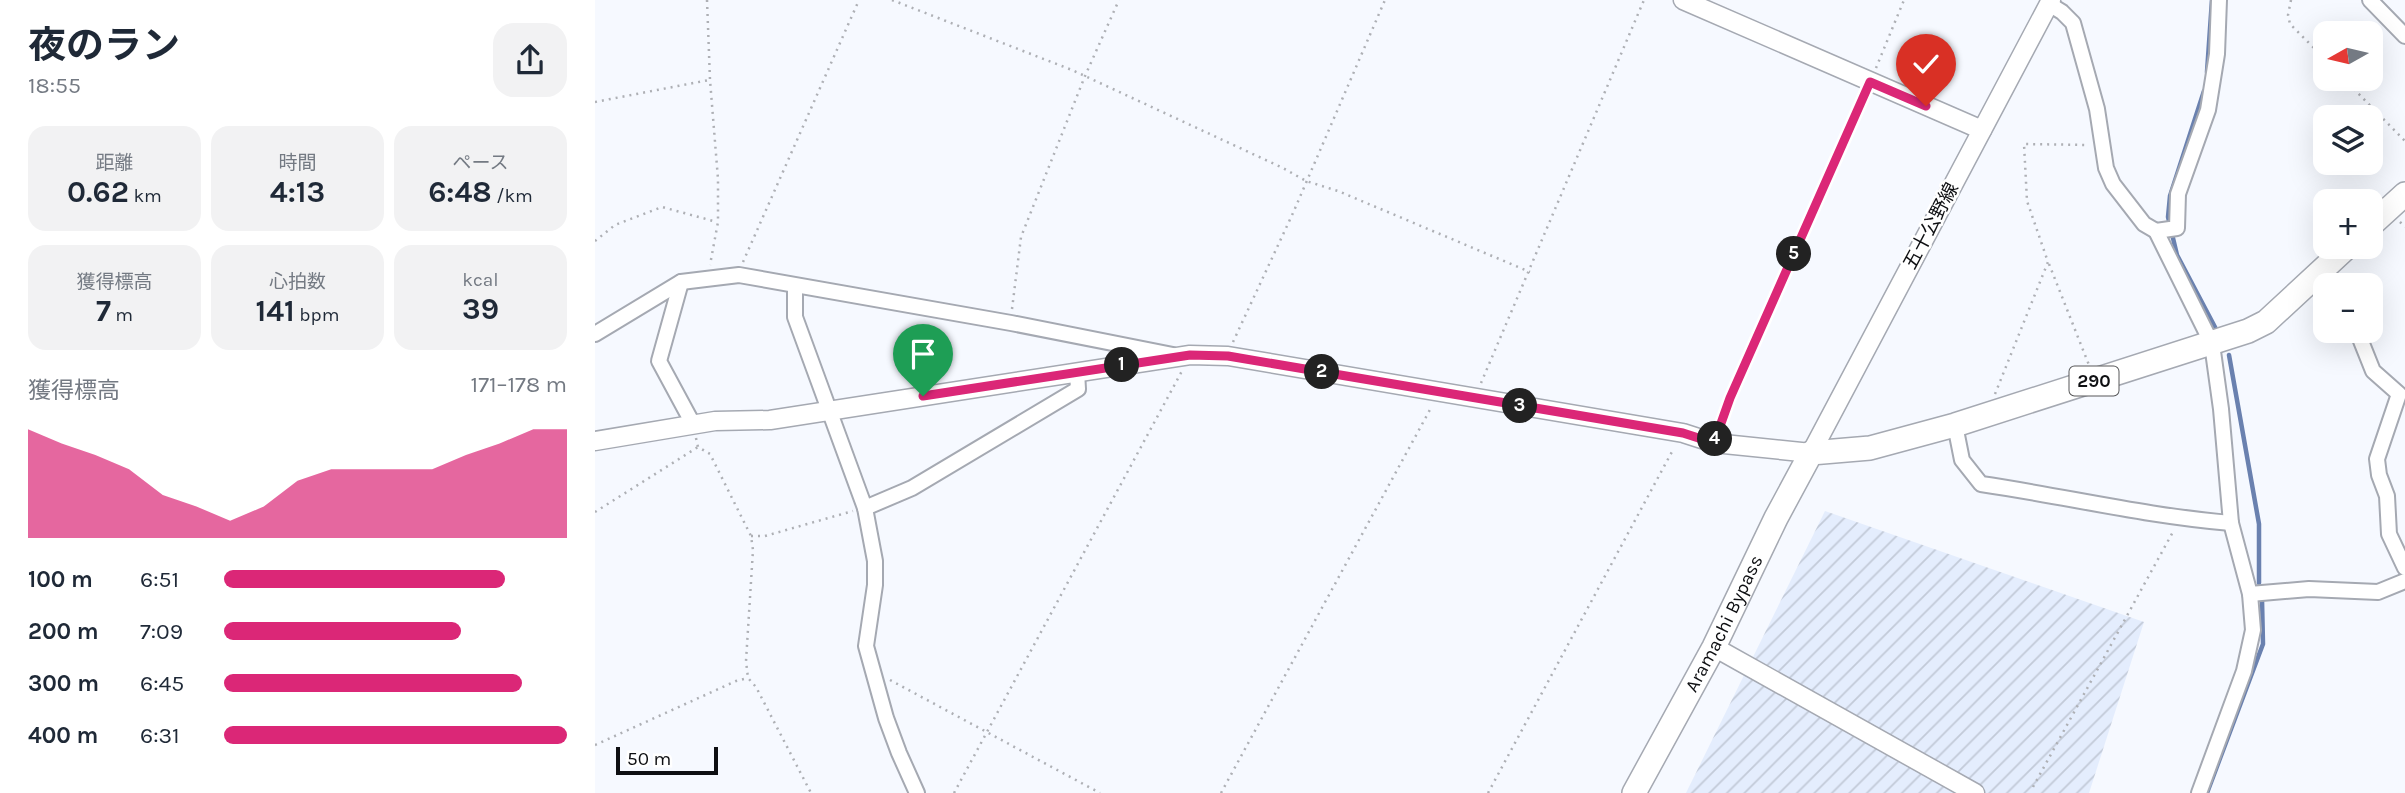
<!DOCTYPE html>
<html lang="ja">
<meta charset="utf-8">
<style>
:root{--surface:#fff;--page:#f2f2f3;--text:#1f2937;--muted:#747a83;--accent:#db2777}
body{margin:0;font-family:Karla,"Noto Sans JP",sans-serif;background:var(--page);color:var(--text);height:100vh;display:flex;flex-direction:column;font-size:26px;white-space:nowrap}
*{box-sizing:border-box;margin:0}
p{font-size:23px;color:var(--muted)}
.icon{flex:none;width:38px;height:38px;fill:none;stroke:currentColor;stroke-width:2;stroke-linecap:round;stroke-linejoin:round}
.map{position:relative;flex:1;overflow:hidden}
.panel{display:flex;flex-direction:column;background:var(--surface);width:595px}
.panel>*{flex:none}
.needle{width:46px;rotate:262deg}
.fabs{position:absolute;left:1718px;top:21px;display:grid;gap:14px}
.fabs a{display:grid;place-items:center;width:70px;height:70px;border-radius:14px;background:var(--surface);box-shadow:0 7px 28px #0002;font-size:35px}
.scale{position:absolute;left:21px;bottom:18px;width:102px;box-sizing:border-box;padding-left:7px;border:4px solid #0e0f12;border-top:0;font-size:19px;line-height:24px;white-space:nowrap;color:#0e0f12;-webkit-text-stroke:5px #fff;paint-order:stroke}
.pin{position:absolute;display:grid;place-items:center;width:60px;height:60px;color:#fff;margin:-72px -30px;border-radius:50% 50% 50% 0;rotate:-45deg;box-shadow:0 0 7px #0007}
.pin .icon{rotate:45deg}
.km{position:absolute;width:35px;height:35px;margin:-18px;border-radius:50%;background:#222;color:#fff;font-size:19px;line-height:35px;text-align:center}
.round{display:grid;place-items:center;flex:none;width:74px;height:74px;border-radius:21px;background:var(--page)}
.headline{display:flex;align-items:center;justify-content:space-between;height:119px;padding:0 28px}
h1{font-size:38px;font-weight:700;line-height:52px}
.metrics{display:grid;grid-template-columns:repeat(3,1fr);gap:10px;height:119px;padding:7px 28px}
.metrics div{display:grid;align-content:center;border-radius:18px;background:var(--page);text-align:center}
.metrics b{font-size:30px;font-weight:700}
.metrics small{font-size:19px;font-weight:400}
.metrics p{font-size:19px}
.chart{height:196px;padding:14px 28px}
.chart p{display:flex;justify-content:space-between}
.chart svg{width:100%;height:126px;margin-top:7px;fill:var(--accent);opacity:.7}
ul{padding:0 28px;list-style:none;font-size:23px}
li{display:grid;grid-template-columns:112px 84px 1fr;align-items:center;height:52px}
li i{height:18px;border-radius:9px;background:var(--accent)}
main{display:flex;flex:1;min-height:0}
.map>svg:first-child{display:block}
.industrial{fill:url(#industrial-furrows)}
.lines{fill:none;stroke-linecap:round;stroke-linejoin:round}
.stream{stroke:#6a81af;stroke-width:4.5}
.minor-casing{stroke:#a5a9b2;stroke-width:18}
.tertiary-casing{stroke:#a5a9b2;stroke-width:21}
.trunk-casing{stroke:#a5a9b2;stroke-width:26}
.path{stroke:#aeb0b5;stroke-width:2.5;stroke-dasharray:2 5;stroke-linecap:butt}
.minor{stroke:#fff;stroke-width:14}
.tertiary{stroke:#fff;stroke-width:18}
.trunk{stroke:#fff;stroke-width:23}
.route-casing{stroke:#fff;stroke-width:14}
.route{stroke:#db2777;stroke-width:9}
.labels{text-anchor:middle;dominant-baseline:central;stroke-width:5;stroke-linejoin:round;paint-order:stroke}
.shield{fill:#fff;stroke:#565759;stroke-width:2}
.shield-label{font-size:18px;font-weight:bold;fill:#0e0f12}
.street-label{font-size:19px;fill:#0e0f12;stroke:#fff}
</style>
<main>
<section class="panel">
<div class="headline"><div><h1>夜のラン</h1><p>18:55</p></div><a class="round"><svg class="icon" aria-label="share" viewBox="0 0 24 24"><path d="M12 15V3M7 8l5-5 5 5M5 13v7h14v-7"/></svg></a></div>
<div class="metrics">
<div><p>距離</p><b>0.62<small> km</small></b></div>
<div><p>時間</p><b>4:13</b></div>
<div><p>ペース</p><b>6:48<small> /km</small></b></div>
</div>
<div class="metrics">
<div><p>獲得標高</p><b>7<small> m</small></b></div>
<div><p>心拍数</p><b>141<small> bpm</small></b></div>
<div><p>kcal</p><b>39</b></div>
</div>
<div class="chart"><p><span>獲得標高</span>171–178 m</p>
<svg viewBox="0 0 160 44" preserveAspectRatio="none"><path d="M0 44V6L10 11L20 15L30 20L40 29L50 33L60 38L70 33L80 24L90 20L100 20L110 20L120 20L130 15L140 11L150 6L160 6V44z"/></svg>
</div>
<ul>
<li><b>100 m</b>6:51<i style="width:82%"></i></li>
<li><b>200 m</b>7:09<i style="width:69%"></i></li>
<li><b>300 m</b>6:45<i style="width:87%"></i></li>
<li><b>400 m</b>6:31<i style="width:100%"></i></li>
</ul>
</section>
<div class="map">
<svg width="1810" height="793" viewBox="0 0 1810 793">
<defs>
<pattern id="industrial-furrows" width="10" height="10" patternUnits="userSpaceOnUse" patternTransform="scale(1.75)"><rect width="10" height="10" fill="#e4edfd"/><path d="M-1 1l2-2M0 10L10 0M9 11l2-2" fill="none" stroke="#c2cad8"/></pattern>
</defs>
<rect width="100%" height="100%" fill="#f6f9ff"/>
<!-- industrial -->
<polygon class="industrial" points="1230,511 1549,622 1494,793 1091,793"/>
<g class="lines">
<!-- stream -->
<g class="stream">
<polyline points="1612,72 1617,0"/>
<polyline points="1609,91 1575,196 1573,217 1582,255 1621,329"/>
<polyline points="1634,355 1664,524 1664,583"/>
<polyline points="1612,793 1668,644 1667,599"/>
</g>
<!-- minor casing -->
<g class="minor-casing">
<g id="minor">
<polyline points="1775,0 1810,36"/>
<polyline points="1454,4 1467,12 1478,23 1502,109 1511,168 1518,184 1549,224 1561,231 1617,344 1626,409 1636,523 1655,594 1658,630 1649,671 1604,793"/>
<polyline points="1561,231 1582,228 1583,194 1613,110 1622,54 1624,0"/>
<polyline points="86,282 64,361 98,424"/>
<polyline points="200,286 200,317 270,508 280,561 280,585 271,646 291,718 304,753 322,793"/>
<polyline points="1762,331 1778,371 1804,394 1782,459 1784,475 1792,496 1794,534 1810,568"/>
<polyline points="0,334 86,282 144,275 416,323 578,355"/>
<path d="M 1360,425 L 1367,460 L 1386,484 C 1469,496 1551,516 1636,523"/>
<polyline points="270,508 317,488 483,389 482,372"/>
<polyline points="1655,594 1714,589 1783,592 1810,581"/>
</g>
</g>
<!-- tertiary casing -->
<g class="tertiary-casing">
<g id="tertiary">
<polyline points="1088,0 1387,130"/>
<polyline points="0,441 120,421 175,420 595,355 633,356 1088,433 1119,443 1216,453 1456,0"/>
<polyline points="1119,647 1380,793"/>
</g>
</g>
<!-- trunk casing -->
<g class="trunk-casing">
<g id="trunk">
<polyline points="1776,225 1810,194"/>
<path id="s1" d="M 1039,793 L 1119,647 L 1181,518 L 1216,453 L 1275,448 L 1360,425 L 1653,331 L 1671,322 L 1752,247"/>
</g>
</g>
<!-- path -->
<g class="path">
<polyline points="112,0 115,80 123,179 123,222 115,265"/>
<polyline points="297,0 477,70 688,168 711,181 743,191 935,272"/>
<polyline points="1696,0 1693,15 1695,24 1731,60"/>
<polyline points="1281,68 1309,0"/>
<polyline points="1749,79 1810,141"/>
<polyline points="0,102 114,80"/>
<polyline points="1805,222 1810,227"/>
<polyline points="0,241 20,225 67,207 122,222"/>
<polyline points="148,262 264,0"/>
<polyline points="1454,264 1494,365"/>
<polyline points="417,309 426,237 490,76 524,0"/>
<polyline points="638,342 698,213 790,0"/>
<polyline points="886,383 1049,0"/>
<polyline points="1400,394 1453,262 1432,201 1429,144 1493,145"/>
<polyline points="1125,427 1135,398 1269,96"/>
<polyline points="101,438 103,447 115,454 156,536 158,550 151,661 153,678 161,687 216,793"/>
<polyline points="0,512 103,447"/>
<polyline points="156,536 170,536 258,511"/>
<polyline points="295,680 505,793"/>
<polyline points="0,745 141,681 153,678"/>
<polyline points="1438,787 1579,530"/>
<polyline points="359,793 587,371"/>
<polyline points="626,793 837,406"/>
<polyline points="893,793 1079,448"/>
</g>
<!-- minor -->
<use href="#minor" class="minor"/>
<!-- tertiary -->
<use href="#tertiary" class="tertiary"/>
<!-- trunk -->
<use href="#trunk" class="trunk"/>
</g>
<g class="lines">
<!-- route casing -->
<g class="route-casing">
<polyline id="route" points="328,396 595,355 633,356 1088,433 1119,443 1135,398 1275,82 1331,106"/>
</g>
<!-- route -->
<use href="#route" class="route"/>
</g>
<g class="labels">
<!-- shield labels -->
<rect class="shield" x="1474.5" y="366.5" width="49" height="29" rx="5"/>
<g class="shield-label">
<text x="1499" y="381">290</text>
</g>
<!-- street labels -->
<g class="street-label">
<text transform="translate(1336 226) rotate(-62)">五十公野線</text>
<text stroke="none"><textPath href="#s1" startOffset="192">Aramachi Bypass</textPath></text>
</g>
</g>
</svg>
<div class="fabs">
<a><svg class="needle" viewBox="-14 -14 28 28"><path d="M0-13l5 13h-10z" fill="#e53935"/><path d="M0 13l5-13h-10z" fill="#747a83"/></svg></a>
<a><svg class="icon" aria-label="layers" viewBox="0 0 24 24"><path d="M12 4l9 5-9 5-9-5zM3 14l9 5 9-5"/></svg></a>
<a>+</a>
<a>−</a>
</div>
<div class="scale">50 m</div>
<div class="pin" style="left:328px;top:396px;background:#1e9e55"><svg class="icon" aria-label="arrive" viewBox="0 0 24 24"><path d="M6 21V4h12l-3 4 3 4H6"/></svg></div>
<div class="pin" style="left:1331px;top:106px;background:#d93025"><svg class="icon" aria-label="check" viewBox="0 0 24 24"><path d="M5 12l5 5 9-10"/></svg></div>
<b class="km" style="left:527px;top:365px">1</b>
<b class="km" style="left:727px;top:372px">2</b>
<b class="km" style="left:925px;top:406px">3</b>
<b class="km" style="left:1120px;top:439px">4</b>
<b class="km" style="left:1199px;top:254px">5</b>
</div>
</main>
